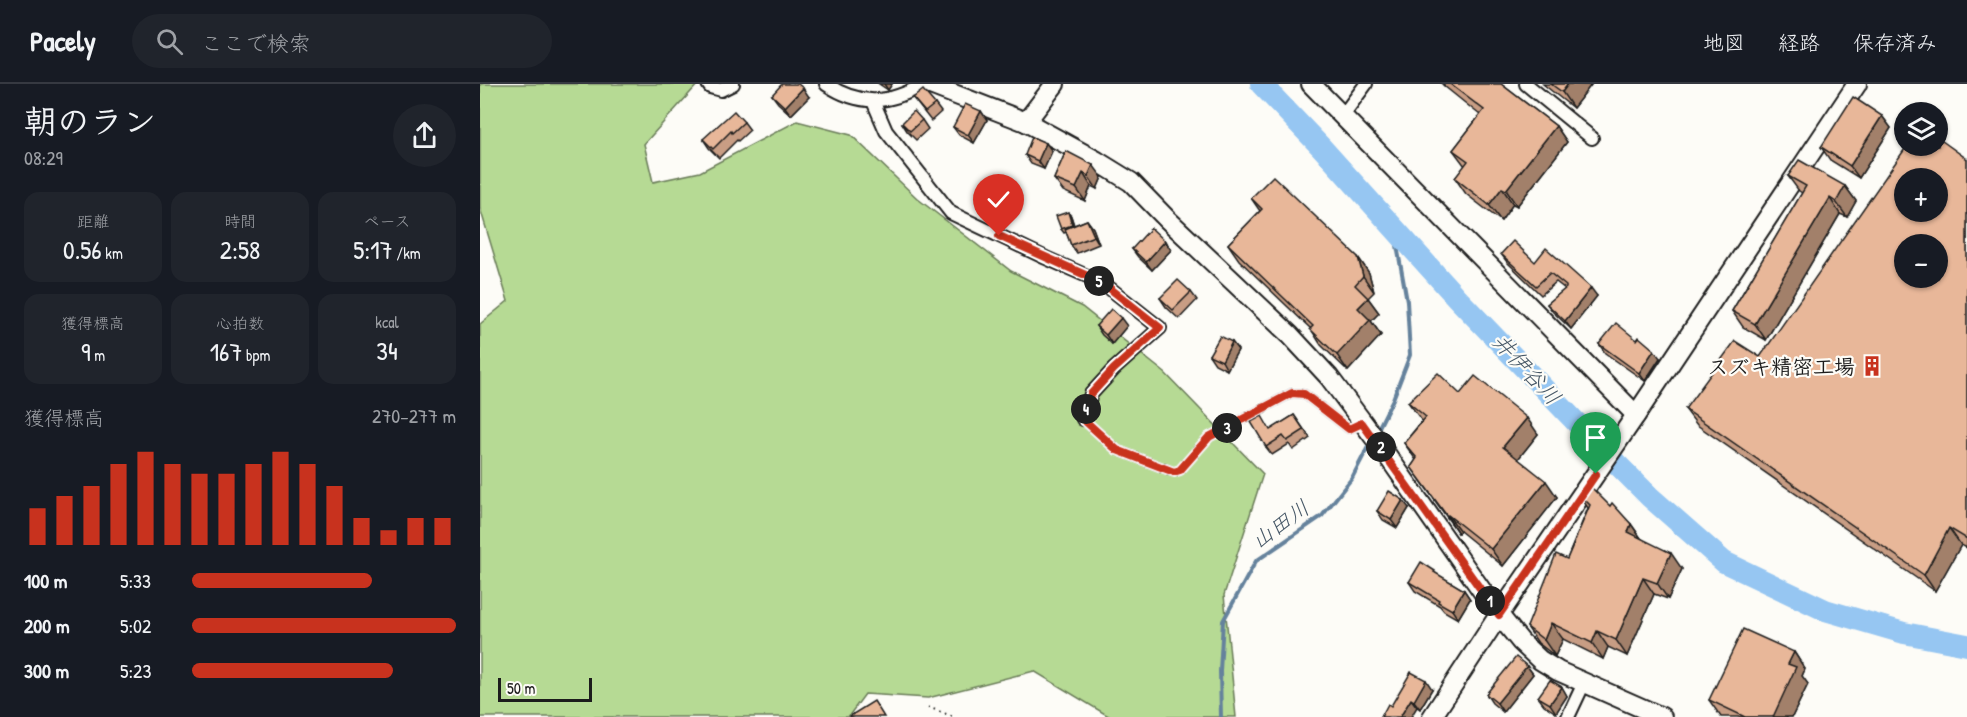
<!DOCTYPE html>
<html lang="ja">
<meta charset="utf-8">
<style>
:root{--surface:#171b24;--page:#20242c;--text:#f1f3f6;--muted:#9ea1a6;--line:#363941;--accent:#c8321e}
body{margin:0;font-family:"Patrick Hand","Klee One",sans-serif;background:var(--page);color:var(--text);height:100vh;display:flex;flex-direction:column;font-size:22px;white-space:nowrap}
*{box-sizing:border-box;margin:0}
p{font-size:20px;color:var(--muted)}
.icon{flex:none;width:33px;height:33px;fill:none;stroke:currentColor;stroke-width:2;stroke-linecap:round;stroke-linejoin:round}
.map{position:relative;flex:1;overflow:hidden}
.drawer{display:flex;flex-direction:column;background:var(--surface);width:480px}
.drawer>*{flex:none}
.buttons{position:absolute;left:1414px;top:18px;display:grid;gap:12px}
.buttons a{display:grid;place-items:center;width:54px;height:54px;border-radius:50%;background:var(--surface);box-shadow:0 2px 4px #0004;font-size:30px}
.scale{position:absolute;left:18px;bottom:15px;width:94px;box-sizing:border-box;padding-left:6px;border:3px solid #1c1c1c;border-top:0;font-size:16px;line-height:21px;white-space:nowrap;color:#1c1c1c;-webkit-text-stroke:4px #fdfcf7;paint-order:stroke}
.pin{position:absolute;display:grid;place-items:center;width:51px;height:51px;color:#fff;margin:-62px -26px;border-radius:50% 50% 50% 0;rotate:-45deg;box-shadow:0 0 6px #0007}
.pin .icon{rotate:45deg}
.km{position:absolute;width:30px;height:30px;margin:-15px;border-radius:50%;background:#222;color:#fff;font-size:16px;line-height:30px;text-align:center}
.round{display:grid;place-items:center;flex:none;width:63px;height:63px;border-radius:32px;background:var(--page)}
.overview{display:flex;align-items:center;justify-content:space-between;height:102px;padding:0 24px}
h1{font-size:33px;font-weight:600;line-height:45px}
.figures{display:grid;grid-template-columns:repeat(3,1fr);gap:9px;height:102px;padding:6px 24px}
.figures div{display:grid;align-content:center;border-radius:15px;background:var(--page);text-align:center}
.figures b{font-size:26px;font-weight:600}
.figures small{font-size:16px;font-weight:400}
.figures p{font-size:16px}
.chart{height:168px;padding:12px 24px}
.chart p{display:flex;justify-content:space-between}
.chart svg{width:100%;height:108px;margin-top:6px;stroke:var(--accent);stroke-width:6}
ul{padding:0 24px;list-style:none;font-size:20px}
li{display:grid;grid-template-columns:96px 72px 1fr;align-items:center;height:45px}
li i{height:15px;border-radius:8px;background:var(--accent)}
header{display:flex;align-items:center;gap:36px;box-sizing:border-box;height:84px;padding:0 30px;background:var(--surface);border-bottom:2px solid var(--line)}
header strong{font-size:28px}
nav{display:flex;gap:33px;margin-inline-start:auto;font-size:21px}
.search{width:420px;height:54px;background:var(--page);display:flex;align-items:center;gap:15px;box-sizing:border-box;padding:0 21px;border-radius:33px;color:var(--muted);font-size:22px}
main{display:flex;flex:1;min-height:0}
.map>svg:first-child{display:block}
.green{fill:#b6da94;stroke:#697b58;stroke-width:1.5}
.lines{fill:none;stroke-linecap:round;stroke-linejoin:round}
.stream{stroke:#65829c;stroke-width:4}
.river{stroke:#96c6f2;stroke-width:22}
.lane-casing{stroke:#1c1c1c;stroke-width:10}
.street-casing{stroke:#1c1c1c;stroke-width:16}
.secondary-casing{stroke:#1c1c1c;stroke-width:22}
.path{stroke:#1c1c1c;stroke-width:2;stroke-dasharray:1.5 4.5;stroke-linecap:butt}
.lane{stroke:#fdfcf7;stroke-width:6}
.street{stroke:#fdfcf7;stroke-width:12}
.secondary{stroke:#fdfcf7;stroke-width:18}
.wall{fill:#c89d84;stroke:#1c1c1c;stroke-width:1.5}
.shaded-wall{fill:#a2806b;stroke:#1c1c1c;stroke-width:1.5}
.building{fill:#e8b799;stroke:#1c1c1c;stroke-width:1.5;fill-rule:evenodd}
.route-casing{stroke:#fff;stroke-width:12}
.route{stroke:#c8321e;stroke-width:8}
.labels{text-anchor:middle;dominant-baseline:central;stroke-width:4.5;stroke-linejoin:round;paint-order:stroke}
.poi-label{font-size:21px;font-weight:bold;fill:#1c1c1c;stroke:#fdfcf7;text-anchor:end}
.water-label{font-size:22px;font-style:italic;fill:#475867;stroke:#fdfcf7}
</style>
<header>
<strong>Pacely</strong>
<div class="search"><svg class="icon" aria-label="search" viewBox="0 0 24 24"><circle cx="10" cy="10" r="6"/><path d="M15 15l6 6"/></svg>ここで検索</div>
<nav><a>地図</a><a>経路</a><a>保存済み</a></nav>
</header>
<main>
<section class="drawer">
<div class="overview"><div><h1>朝のラン</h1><p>08:29</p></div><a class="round"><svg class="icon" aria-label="share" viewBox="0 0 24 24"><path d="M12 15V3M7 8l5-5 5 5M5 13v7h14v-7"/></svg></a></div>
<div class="figures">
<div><p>距離</p><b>0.56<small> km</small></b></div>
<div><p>時間</p><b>2:58</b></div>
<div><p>ペース</p><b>5:17<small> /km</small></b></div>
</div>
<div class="figures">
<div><p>獲得標高</p><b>9<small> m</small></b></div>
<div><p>心拍数</p><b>167<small> bpm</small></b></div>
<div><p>kcal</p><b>34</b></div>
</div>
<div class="chart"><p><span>獲得標高</span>270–277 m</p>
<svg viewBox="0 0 160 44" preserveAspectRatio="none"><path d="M5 44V29M15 44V24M25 44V20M35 44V11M45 44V6M55 44V11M65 44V15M75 44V15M85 44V11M95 44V6M105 44V11M115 44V20M125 44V33M135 44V38M145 44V33M155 44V33"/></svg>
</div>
<ul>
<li><b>100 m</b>5:33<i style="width:68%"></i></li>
<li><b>200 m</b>5:02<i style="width:100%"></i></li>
<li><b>300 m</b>5:23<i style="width:76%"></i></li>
</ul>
</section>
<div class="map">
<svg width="1487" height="633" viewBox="0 0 1487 633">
<rect width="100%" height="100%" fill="#fdfcf7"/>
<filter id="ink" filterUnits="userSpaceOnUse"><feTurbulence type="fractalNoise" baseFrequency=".0167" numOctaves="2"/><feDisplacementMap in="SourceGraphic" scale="12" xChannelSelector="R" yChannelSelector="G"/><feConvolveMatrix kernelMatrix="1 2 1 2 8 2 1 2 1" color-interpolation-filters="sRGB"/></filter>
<g filter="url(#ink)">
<!-- green -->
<polygon class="green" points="0,0 218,0 164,60 173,98 220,88 317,37 371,51 438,115 531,187 602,223 685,289 783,390 744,511 756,633 630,633 554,587 448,614 385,610 368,633 0,633 0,240 28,217 0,124"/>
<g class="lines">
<!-- stream -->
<g class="stream">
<polyline points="897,347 913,315 930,271 927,217 914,145"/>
<polyline points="741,633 740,587 743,537 776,477 842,432 872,394 890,359"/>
</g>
<!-- river -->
<polyline class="river" points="781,0 842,64 977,214 1118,361 1170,413 1244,478 1345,526 1424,549 1487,561"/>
<!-- lane casing -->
<g class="lane-casing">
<polyline id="lane" points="603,335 637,366 694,388 700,386 729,353 812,309 824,310 869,345 880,340"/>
</g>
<!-- street casing -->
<g class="street-casing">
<g id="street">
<polyline points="228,0 230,3 241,6 253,0"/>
<path d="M 346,0 C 380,23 410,20 444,0"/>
<polyline points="1046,0 1112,54"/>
<polyline points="393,17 406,47 471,129 566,174 623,199 680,244 634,285 611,310 603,335"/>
<polyline points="863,31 886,0"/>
<polyline points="1088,633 1104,599"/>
</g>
</g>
<!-- secondary casing -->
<g class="secondary-casing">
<g id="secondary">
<polyline points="448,0 546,38 617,77 651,98 687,135 810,251 849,293 902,364 1019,531 1041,558 1060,576 1078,587 1182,633"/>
<polyline points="831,0 1156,331"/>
<polyline points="546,38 575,0"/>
<polyline points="952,633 1019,531 1156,331 1377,0"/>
</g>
</g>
<!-- path -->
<polyline class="path" points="448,623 474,633"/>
<!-- lane -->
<use href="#lane" class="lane"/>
<!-- street -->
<use href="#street" class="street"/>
<!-- secondary -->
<use href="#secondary" class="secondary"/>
</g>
<!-- wall -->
<g class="wall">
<polygon points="399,0 412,0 408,6"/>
<polygon points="962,0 1021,0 1076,42 1087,58 1037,122 1033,120 1021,137 986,110 975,94 985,82 973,66 1000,31 964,2"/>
<polygon points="1063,0 1111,0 1111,1 1093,24"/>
<polygon points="292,11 329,13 311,31 298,19"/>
<polygon points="433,14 455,20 461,28 451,37"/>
<polygon points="501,27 507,36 494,59 479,51 473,43"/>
<polygon points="1402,32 1411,44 1379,94 1350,76 1341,63"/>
<polygon points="442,36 448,45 436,56 427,47 422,39"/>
<polygon points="264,38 270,46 258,57 257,56 239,74 229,64 223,55"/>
<polygon points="566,59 572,67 564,85 551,80 545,71"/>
<polygon points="586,67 622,93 617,105 611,102 605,117 583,107 574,95"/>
<polygon points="1487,75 1487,464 1481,461 1455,507 1217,341 1205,325 1280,273"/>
<polygon points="1308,92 1365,102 1376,117 1367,133 1360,130 1286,256 1263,243 1252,227 1322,109 1319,107"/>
<polygon points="771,114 878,173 889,189 894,208 888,214 899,229 891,237 901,251 868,287 841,261 831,245 759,176 748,160 780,127"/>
<polygon points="591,132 594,141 607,136 613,144 619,160 597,169 591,161 586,148 584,149 581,145"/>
<polygon points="652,165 691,166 672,186 658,173"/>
<polygon points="1021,170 1055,178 1117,212 1091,245 1073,228 1067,220 1085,205 1076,198 1061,211 1027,178"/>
<polygon points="711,208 717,216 699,235 686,223 680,214"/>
<polygon points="616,242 647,242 632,260 622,251"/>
<polygon points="752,258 758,266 747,286 735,280 729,271"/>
<polygon points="1119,260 1180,274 1165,297 1125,269"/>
<polygon points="980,310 1058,350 1038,375 1077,413 1023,482 980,447 978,449 931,383 936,376 924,359 942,337 928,318"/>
<polygon points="814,331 830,354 813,366 809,360 792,371 786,363 791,346"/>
<polygon points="1099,410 1130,422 1151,440 1161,454 1202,485 1188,515 1174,510 1147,572 1128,563 1123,575 1083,555 1075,572 1058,559 1047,543 1087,475 1108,424"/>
<polygon points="929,424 917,444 903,436 897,427"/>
<polygon points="958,491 984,506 990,515 978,535 964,527 960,522 935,507 929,498"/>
<polygon points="1314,568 1325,585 1322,592 1328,600 1312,633 1241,633 1229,616"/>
<polygon points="1047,582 1053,590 1023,628 1012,619 1006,610"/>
<polygon points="1082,603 1087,612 1076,629 1064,621 1058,613"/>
<polygon points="952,605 940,625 937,623 911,622"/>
</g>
<!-- shaded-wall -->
<g class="shaded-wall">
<polygon points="404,0 412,0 408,6"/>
<polygon points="1088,0 1111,1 1093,24 1082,8"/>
<polygon points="323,4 329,13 311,31 305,23"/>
<polygon points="501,27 507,36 494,59 488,51"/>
<polygon points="1402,32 1411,44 1379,94 1370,82"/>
<polygon points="1076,42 1087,58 1037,122 1026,106"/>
<polygon points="566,59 572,67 564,85 558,77"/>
<polygon points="613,81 622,93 617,105 608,92"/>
<polygon points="603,89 611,102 605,117 596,104"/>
<polygon points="1365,102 1376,117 1367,133 1356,118"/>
<polygon points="1022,104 1033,120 1021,137 1009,121"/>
<polygon points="1350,114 1360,130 1286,256 1275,240"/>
<polygon points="588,128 591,132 595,145 592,141"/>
<polygon points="607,136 613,144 619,160 614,152"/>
<polygon points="685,157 691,166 672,186 666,178"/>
<polygon points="878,173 889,189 894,208 883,192"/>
<polygon points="1111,204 1117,212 1091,245 1085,237"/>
<polygon points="888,214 899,229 891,237 901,251 868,287 857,271 878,224"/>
<polygon points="641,234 647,242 632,260 626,251"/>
<polygon points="752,258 758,266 747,286 742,277"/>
<polygon points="1174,266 1180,274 1165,297 1159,289"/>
<polygon points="1047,334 1058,350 1035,379 1023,363"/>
<polygon points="1066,397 1077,413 1023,482 1011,465"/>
<polygon points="923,416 929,424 917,444 911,436"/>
<polygon points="968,431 980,447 978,449 967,432"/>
<polygon points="1151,440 1162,456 1148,448"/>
<polygon points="1469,444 1481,461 1455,507 1444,491"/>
<polygon points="1191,469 1202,485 1188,515 1177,499"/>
<polygon points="1163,494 1174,510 1147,572 1136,556"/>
<polygon points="984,506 990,515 978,535 972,526"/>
<polygon points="1071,539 1083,555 1075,572 1064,556"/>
<polygon points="1117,547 1128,563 1123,575 1112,559"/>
<polygon points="1314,568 1325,585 1322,592 1328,600 1312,633 1293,633 1308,580"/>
<polygon points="1047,582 1053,590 1023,628 1017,619"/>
<polygon points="946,596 952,605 940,625 934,617"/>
<polygon points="1082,603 1087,612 1076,629 1070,620"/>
<polygon points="931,615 937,623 931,633 920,633"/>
</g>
<!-- building -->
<g class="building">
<polygon points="302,0 318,0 323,4 305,23 292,11"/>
<polygon points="970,0 1021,0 1076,42 1026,106 1022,104 1009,121 975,94 988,77 973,66 1004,26"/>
<polygon points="1071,0 1088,0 1082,8"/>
<polygon points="443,6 455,20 445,28 433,14"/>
<polygon points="1373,13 1402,32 1370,82 1341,63"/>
<polygon points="485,20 501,27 488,51 473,43"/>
<polygon points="254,27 264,38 252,49 251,47 233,65 223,55"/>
<polygon points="434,27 442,36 430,47 422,39"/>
<polygon points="552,53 566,59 558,77 545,71"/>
<path d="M 1458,54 L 1487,75 L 1487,455 L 1469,444 L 1444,491 L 1205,325 L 1255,257 L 1280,273 L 1427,62 L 1458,62 ZM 1425,94 L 1458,94 L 1458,128 L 1425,128 ZM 1425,160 L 1458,160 L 1458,194 L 1425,194 Z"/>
<polygon points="586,67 613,81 608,92 603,89 596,104 574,95"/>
<polygon points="1319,76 1365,102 1356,118 1350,114 1275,240 1252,227 1326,102 1308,92"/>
<polygon points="793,92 878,173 883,192 875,201 888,214 878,224 890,236 857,271 830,245 833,242 748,160 782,125 771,114"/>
<polygon points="588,128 592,141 581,145 576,132"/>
<polygon points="607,136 614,152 591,161 585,145"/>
<polygon points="671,144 685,157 666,178 652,165"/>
<polygon points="1033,157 1055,178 1066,164 1111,204 1085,237 1067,220 1086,204 1086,202 1070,189 1056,202 1021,170"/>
<polygon points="698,196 711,208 693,226 680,214"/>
<polygon points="631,225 641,234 626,251 616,242"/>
<polygon points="1136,239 1157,256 1159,253 1174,266 1159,289 1119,260"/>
<polygon points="740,252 752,258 742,277 729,271"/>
<polygon points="958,289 980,310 995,292 1047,334 1023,363 1066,397 1011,465 968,431 967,432 931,383 937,374 924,359 946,333 928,318"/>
<polygon points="814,331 824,346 807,357 803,352 786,363 771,338 782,332 790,346"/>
<polygon points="1108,400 1130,422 1132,419 1151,440 1148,448 1191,469 1177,499 1163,494 1136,556 1117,547 1112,559 1071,539 1064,556 1047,543 1076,470 1087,475 1110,421 1099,410"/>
<polygon points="909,407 923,416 911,436 897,427"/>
<polygon points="941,478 955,487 954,488 984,506 972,526 958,518 959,516 929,498"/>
<polygon points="1263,545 1314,568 1308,580 1316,583 1293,633 1265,633 1229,616"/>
<polygon points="1036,573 1047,582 1017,619 1006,610"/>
<polygon points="931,588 946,596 934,617 931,615 920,633 901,633 908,620 911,622"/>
<polygon points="1070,596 1082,603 1070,620 1058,613"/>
<polygon points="394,617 404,633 370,633 370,632"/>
</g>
</g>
<g class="lines" filter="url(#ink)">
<!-- route casing -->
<g class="route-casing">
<polyline id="route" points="519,152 623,199 680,244 634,285 611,310 603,335 637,366 694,388 700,386 729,353 812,309 824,310 869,345 882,339 1019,531 1116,390"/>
</g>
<!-- route -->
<use href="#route" class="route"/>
</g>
<!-- icons -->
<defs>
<g id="building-bare" transform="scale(1.62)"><path d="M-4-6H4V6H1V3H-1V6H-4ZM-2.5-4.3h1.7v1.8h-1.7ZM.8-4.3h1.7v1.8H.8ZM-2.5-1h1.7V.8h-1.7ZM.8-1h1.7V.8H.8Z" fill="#c8321e" stroke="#fdfcf7" stroke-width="2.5" paint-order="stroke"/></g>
</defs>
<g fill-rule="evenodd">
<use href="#building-bare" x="1392" y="282"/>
</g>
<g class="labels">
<!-- poi labels -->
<g class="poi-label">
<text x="1375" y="282">スズキ精密工場</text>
</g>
<!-- water labels -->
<g class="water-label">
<text transform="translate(1047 285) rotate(47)">井伊谷川</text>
<text transform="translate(800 440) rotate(-36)">山田川</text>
</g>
</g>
</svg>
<div class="buttons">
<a><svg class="icon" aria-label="layers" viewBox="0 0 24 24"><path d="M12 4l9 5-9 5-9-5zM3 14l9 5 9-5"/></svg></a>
<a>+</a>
<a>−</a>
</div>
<div class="scale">50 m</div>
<div class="pin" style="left:1116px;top:390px;background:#1e9e55"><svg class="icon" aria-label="arrive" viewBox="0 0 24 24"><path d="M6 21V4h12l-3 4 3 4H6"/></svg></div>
<div class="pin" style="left:519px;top:152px;background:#d93025"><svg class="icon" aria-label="check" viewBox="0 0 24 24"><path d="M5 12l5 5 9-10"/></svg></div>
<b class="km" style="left:1010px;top:517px">1</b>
<b class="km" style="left:901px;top:363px">2</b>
<b class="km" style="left:747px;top:344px">3</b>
<b class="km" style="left:606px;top:325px">4</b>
<b class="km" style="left:619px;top:197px">5</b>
</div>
</main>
